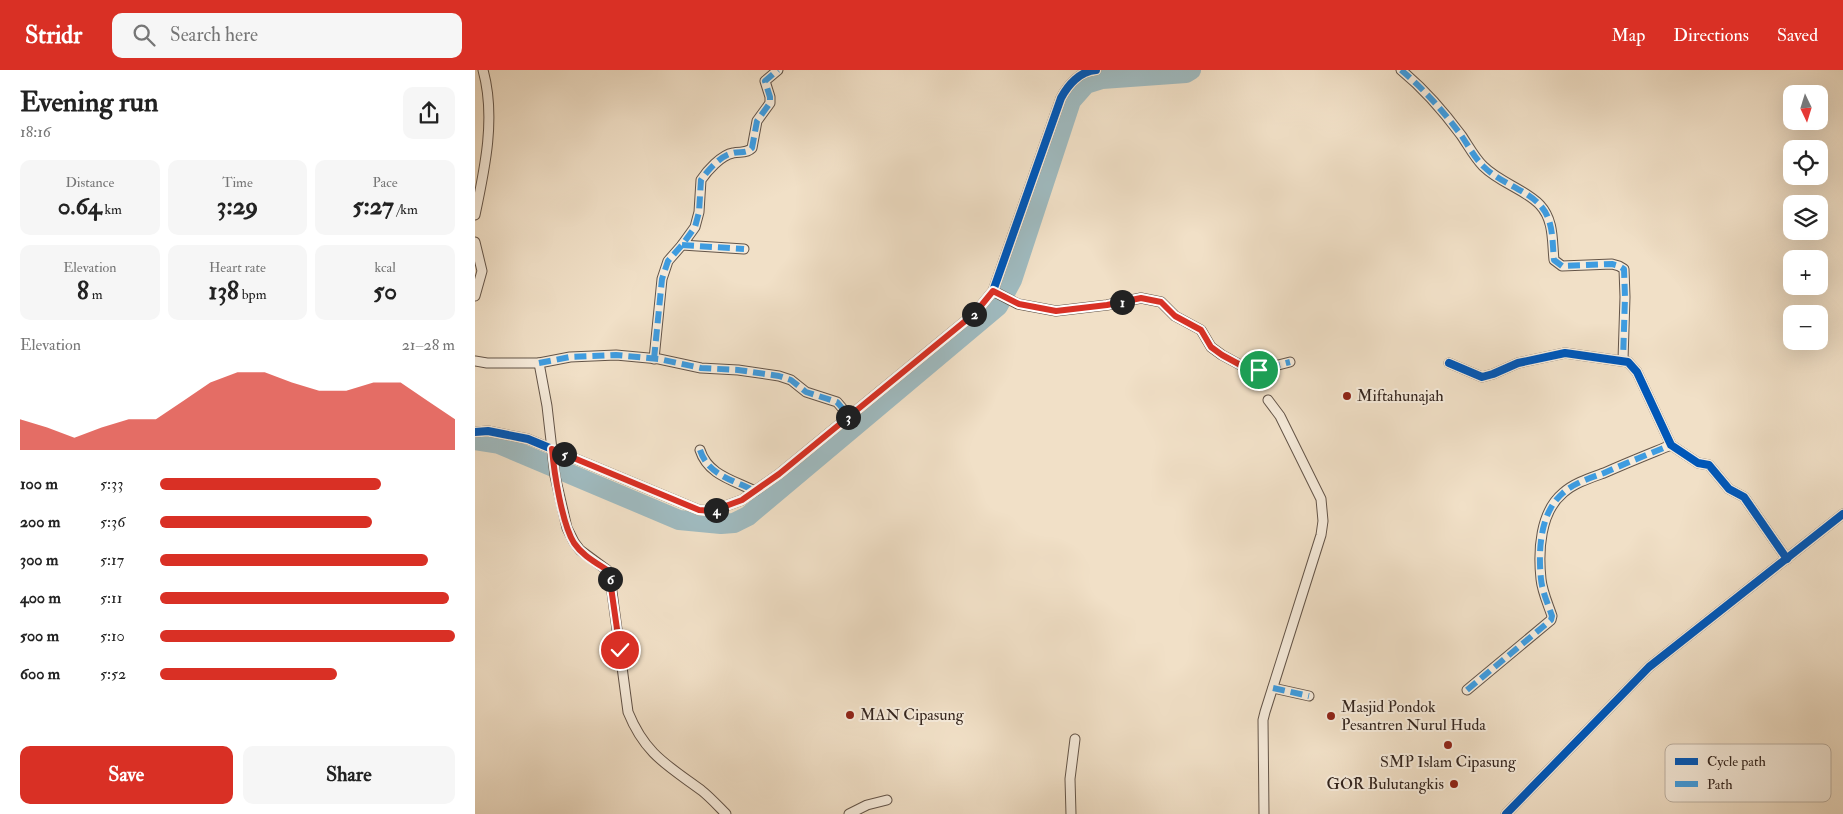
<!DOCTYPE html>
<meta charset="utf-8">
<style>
:root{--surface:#fff;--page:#f6f6f6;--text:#222;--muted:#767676;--accent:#d93025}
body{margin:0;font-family:"IM FELL Double Pica",serif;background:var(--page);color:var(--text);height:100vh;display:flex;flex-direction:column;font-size:19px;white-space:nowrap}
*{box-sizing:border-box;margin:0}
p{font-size:16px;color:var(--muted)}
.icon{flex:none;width:28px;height:28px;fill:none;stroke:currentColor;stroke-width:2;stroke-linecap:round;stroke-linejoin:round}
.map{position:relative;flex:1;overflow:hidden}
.drawer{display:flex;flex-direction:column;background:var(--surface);width:475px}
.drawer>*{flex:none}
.needle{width:32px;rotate:176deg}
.fabs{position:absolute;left:1308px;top:15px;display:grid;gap:10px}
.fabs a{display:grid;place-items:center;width:45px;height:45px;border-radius:10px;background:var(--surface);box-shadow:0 5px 20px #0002;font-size:25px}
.pin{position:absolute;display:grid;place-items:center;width:42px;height:42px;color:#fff;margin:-21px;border:2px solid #fff;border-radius:50%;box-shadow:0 1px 5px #0007}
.km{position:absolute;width:25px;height:25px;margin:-12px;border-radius:50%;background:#222;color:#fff;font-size:14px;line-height:25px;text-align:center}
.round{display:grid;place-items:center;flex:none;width:52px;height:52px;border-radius:10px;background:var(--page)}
.overview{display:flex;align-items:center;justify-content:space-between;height:85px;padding:0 20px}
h1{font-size:28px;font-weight:700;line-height:38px}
.stats{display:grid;grid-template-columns:repeat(3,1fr);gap:8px;height:85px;padding:5px 20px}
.stats div{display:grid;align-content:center;border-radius:10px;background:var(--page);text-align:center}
.stats b{font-size:25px;font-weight:700}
.stats small{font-size:14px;font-weight:400}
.stats p{font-size:14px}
.chart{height:140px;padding:10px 20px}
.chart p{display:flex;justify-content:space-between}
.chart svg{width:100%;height:90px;margin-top:5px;fill:var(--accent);opacity:.7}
.action{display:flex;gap:10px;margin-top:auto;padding:10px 20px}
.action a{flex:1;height:58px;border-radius:10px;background:var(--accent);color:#fff;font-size:20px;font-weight:700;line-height:58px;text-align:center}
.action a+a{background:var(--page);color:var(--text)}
ul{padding:0 20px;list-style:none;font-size:16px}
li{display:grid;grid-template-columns:80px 60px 1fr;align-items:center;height:38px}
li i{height:12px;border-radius:6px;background:var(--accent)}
header{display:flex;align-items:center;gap:30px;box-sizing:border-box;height:70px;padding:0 25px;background:var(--accent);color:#fff}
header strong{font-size:24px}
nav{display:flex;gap:28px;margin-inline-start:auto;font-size:18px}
.search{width:350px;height:45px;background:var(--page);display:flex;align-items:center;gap:12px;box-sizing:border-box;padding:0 18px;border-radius:10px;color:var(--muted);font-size:19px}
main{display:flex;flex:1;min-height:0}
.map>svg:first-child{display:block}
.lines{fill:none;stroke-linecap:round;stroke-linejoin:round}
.river{stroke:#9fbabf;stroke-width:20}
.minor-casing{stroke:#635448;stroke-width:11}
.minor{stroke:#f6ebdb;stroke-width:9}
.quiet{stroke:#3e9ce0;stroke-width:6;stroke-dasharray:12 6;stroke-linecap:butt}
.cycleway-casing{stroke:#f6ebdb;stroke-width:11}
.cycleway{stroke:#0057b8;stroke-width:8}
.route-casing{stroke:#fff;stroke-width:10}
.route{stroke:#d93025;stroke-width:6}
.poi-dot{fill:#8f2418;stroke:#f6ebdb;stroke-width:2}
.labels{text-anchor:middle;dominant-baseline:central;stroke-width:4;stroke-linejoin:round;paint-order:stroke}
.poi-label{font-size:16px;fill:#34251e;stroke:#f6ebdb;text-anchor:start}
.key{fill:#f6ebdb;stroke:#bcb0a2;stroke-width:1}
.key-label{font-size:14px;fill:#34251e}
</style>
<header>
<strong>Stridr</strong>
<div class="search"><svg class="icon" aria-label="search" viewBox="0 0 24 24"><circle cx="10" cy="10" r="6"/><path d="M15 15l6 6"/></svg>Search here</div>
<nav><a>Map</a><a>Directions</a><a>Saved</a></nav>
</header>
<main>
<section class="drawer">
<div class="overview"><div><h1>Evening run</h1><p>18:16</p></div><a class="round"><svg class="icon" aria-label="share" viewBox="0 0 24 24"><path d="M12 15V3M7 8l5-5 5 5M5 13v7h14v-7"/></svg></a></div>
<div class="stats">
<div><p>Distance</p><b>0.64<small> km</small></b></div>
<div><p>Time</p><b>3:29</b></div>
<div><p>Pace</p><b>5:27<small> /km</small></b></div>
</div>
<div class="stats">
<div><p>Elevation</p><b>8<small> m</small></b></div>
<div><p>Heart rate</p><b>138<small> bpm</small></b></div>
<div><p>kcal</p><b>50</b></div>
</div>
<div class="chart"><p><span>Elevation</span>21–28 m</p>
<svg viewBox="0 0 160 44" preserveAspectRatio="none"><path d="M0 44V29L10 33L20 38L30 33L40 29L50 29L60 20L70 11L80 6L90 6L100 11L110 15L120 15L130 11L140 11L150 20L160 29V44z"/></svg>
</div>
<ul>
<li><b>100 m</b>5:33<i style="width:75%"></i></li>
<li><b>200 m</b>5:36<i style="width:72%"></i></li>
<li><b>300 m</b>5:17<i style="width:91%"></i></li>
<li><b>400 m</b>5:11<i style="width:98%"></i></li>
<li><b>500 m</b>5:10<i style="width:100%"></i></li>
<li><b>600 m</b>5:52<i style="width:60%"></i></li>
</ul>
<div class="action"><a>Save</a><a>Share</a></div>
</section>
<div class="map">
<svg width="1368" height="744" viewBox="0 0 1368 744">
<rect width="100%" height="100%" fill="#f1e0c7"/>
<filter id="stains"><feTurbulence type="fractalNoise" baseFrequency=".004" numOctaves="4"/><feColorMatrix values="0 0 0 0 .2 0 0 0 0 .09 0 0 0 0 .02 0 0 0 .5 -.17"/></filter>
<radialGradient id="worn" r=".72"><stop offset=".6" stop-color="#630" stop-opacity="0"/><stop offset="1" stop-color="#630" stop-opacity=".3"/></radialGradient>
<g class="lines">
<!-- river -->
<polyline class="river" points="0,370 24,374 204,450 246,454 259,453 273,446 523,236 537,210 596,31 611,14 627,9 711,3 716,0"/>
<!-- minor casing -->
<g class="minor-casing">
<g id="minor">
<path d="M 926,0 C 948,18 969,42 986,65 C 993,75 999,87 1008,96 C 1025,113 1050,119 1065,135 C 1079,150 1077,171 1079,190 L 1087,196 L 1137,194 L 1144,196 L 1149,199 L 1150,227 L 1148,290"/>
<path d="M 0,145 C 10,98 21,47 8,0"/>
<polyline points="0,172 7,201 0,226"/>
<polyline points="207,175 269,179"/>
<polyline points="518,221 543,234 581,241 632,235 666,228 686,232 700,246 726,260 736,277 747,285 771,298 784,300 815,292"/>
<path d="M 179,289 L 187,209 L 193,191 L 207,175 L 220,157 L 224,142 L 226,110 C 232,101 246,85 258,83 C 265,81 271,84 277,78 L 282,51 L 295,33 L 295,27 L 290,11 L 303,0"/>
<polyline points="0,291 12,293 64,293 95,287 141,285 184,289 226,298 263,300 304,306 316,310 331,322 362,332 374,346"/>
<path d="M 64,293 L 72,336 L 80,406 L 92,458 L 99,472 L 105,480 L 132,500 L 135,507 L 153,642 C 170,684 192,695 226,720 C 235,727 243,736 251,744"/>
<polyline points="974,293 1007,307 1018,304 1043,293 1090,283 1153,292 1162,302 1196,375 1223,393 1234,395 1254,419 1269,427 1312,489"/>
<path d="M 0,362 L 13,361 L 53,369 L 224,440 L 237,441 L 267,430 L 304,404 L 500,243 L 518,221 L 586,28 C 593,15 605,1 621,0"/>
<path d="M 225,380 C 233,405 258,410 280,421"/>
<polyline points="798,618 834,626"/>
<path d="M 992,620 L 1076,550 L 1077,546 C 1073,534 1067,521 1066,509 C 1063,481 1065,442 1088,423 C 1099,413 1115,408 1129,403 C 1151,393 1174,384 1196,375"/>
<polyline points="374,744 392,735 412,730"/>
<polyline points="596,744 595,709 600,669"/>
<polyline points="789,744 788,650 790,642 846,465 848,451 846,429 805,346 793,330"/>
<polyline points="1031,744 1174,597 1368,444"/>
</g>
</g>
<!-- minor -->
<use href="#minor" class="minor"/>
<!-- quiet -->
<g class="quiet">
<path d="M 926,0 C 948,18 969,42 986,65 C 993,75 999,87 1008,96 C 1025,113 1050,119 1065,135 C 1079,150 1077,171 1079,190 L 1087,196 L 1137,194 L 1144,196 L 1149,199 L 1150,227 L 1148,290"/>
<polyline points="207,175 269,179"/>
<polyline points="518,221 543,234 581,241 632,235 666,228 686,232 700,246 726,260 736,277 747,285 771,298 784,300 815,292"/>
<path d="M 179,289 L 187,209 L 193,191 L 207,175 L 220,157 L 224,142 L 226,110 C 232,101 246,85 258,83 C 265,81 271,84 277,78 L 282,51 L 295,33 L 295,27 L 290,11 L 303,0"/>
<polyline points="64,293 95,287 141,285 184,289 226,298 263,300 304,306 316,310 331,322 362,332 374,346"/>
<path d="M 225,380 C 233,405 258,410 280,421"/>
<polyline points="798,618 834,626"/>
<path d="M 992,620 L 1076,550 L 1077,546 C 1073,534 1067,521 1066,509 C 1063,481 1065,442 1088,423 C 1099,413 1115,408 1129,403 C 1151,393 1174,384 1196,375"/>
</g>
<!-- cycleway casing -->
<g class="cycleway-casing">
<g id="cycleway">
<polyline points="974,293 1007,307 1018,304 1043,293 1090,283 1153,292 1162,302 1196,375 1223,393 1234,395 1254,419 1269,427 1312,489"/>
<path d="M 0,362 L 13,361 L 53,369 L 224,440 L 237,441 L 267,430 L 304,404 L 500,243 L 518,221 L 586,28 C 593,15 605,1 621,0"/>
<polyline points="1031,744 1174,597 1368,444"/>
</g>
</g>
<!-- cycleway -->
<use href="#cycleway" class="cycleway"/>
</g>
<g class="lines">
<!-- route casing -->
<g class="route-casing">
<path id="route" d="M 145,580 L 136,517 L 132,500 C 120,492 107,485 99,473 C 87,454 79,402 77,379 L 224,440 L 237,441 L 267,430 L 304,404 L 500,243 L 518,221 L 544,234 L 581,241 L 632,235 L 666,228 L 686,232 L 700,246 L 726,260 L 736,277 L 747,285 L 771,298 L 784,300"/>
</g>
<!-- route -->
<use href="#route" class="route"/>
</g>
<!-- markers -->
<g class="poi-dot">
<circle cx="872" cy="326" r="5"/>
<circle cx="375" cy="645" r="5"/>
<circle cx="856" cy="646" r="5"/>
<circle cx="973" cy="675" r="5"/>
<circle cx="979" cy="714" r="5"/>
</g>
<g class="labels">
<!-- poi labels -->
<g class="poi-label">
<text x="882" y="326">Miftahunajah</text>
<text x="866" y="637">Masjid Pondok<tspan x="866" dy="18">Pesantren Nurul Huda</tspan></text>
<text x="385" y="645">MAN Cipasung</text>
<text x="973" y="692" text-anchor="middle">SMP Islam Cipasung</text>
<text x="969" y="714" text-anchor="end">GOR Bulutangkis</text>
</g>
</g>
<!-- legend -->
<rect x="1190" y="674" width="166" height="58" rx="8" class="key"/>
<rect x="1200" y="688" width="23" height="7" fill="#0057b8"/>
<rect x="1200" y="711" width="23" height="6" fill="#3e9ce0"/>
<g class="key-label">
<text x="1232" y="696">Cycle path</text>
<text x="1232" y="719">Path</text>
</g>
<rect width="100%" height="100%" filter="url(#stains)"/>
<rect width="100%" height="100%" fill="url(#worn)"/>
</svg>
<div class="fabs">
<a><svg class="needle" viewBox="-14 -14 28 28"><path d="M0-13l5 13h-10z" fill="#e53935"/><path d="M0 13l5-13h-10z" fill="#767676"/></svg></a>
<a><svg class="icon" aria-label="locate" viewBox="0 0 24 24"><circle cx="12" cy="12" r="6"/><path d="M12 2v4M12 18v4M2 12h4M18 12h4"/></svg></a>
<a><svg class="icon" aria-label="layers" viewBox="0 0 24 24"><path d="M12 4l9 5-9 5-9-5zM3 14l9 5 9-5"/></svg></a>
<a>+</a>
<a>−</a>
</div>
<div class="pin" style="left:784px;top:300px;background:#1e9e55"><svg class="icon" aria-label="arrive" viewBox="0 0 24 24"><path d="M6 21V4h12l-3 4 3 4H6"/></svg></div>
<div class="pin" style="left:145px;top:580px;background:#d93025"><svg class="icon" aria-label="check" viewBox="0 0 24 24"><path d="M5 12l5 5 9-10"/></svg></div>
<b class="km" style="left:647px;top:232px">1</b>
<b class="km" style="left:499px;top:244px">2</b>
<b class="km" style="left:373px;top:347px">3</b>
<b class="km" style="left:241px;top:440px">4</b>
<b class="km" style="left:89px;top:384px">5</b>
<b class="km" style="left:135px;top:509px">6</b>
</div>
</main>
